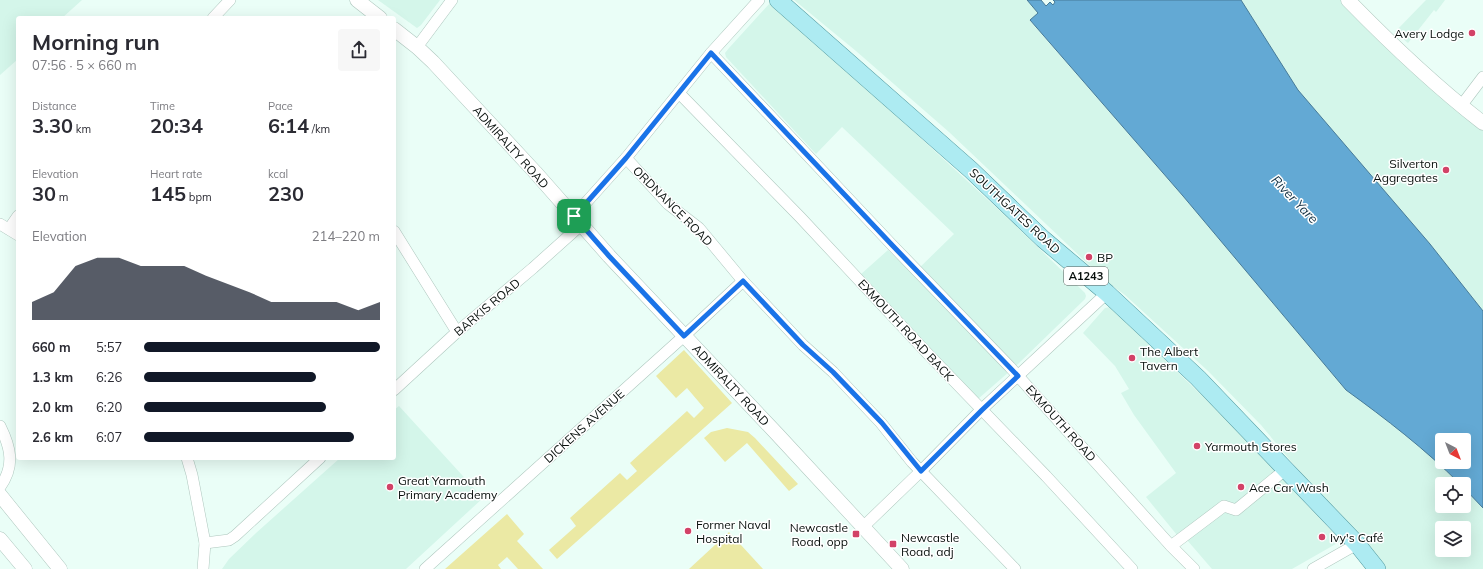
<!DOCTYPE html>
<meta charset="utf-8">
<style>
:root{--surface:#fff;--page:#f7f7f7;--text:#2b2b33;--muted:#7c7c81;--accent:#111827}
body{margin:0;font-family:Mulish,sans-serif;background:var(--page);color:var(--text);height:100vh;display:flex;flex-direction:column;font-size:15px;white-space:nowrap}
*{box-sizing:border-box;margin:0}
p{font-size:13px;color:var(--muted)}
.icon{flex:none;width:22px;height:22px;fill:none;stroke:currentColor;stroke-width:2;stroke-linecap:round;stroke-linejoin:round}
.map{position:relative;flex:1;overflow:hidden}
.panel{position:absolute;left:16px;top:16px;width:380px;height:444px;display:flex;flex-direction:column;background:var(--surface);border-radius:4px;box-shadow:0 4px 16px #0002}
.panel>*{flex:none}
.needle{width:26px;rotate:138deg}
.controls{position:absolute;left:1435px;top:433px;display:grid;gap:8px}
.controls a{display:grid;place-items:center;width:36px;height:36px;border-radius:4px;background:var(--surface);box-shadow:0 4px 16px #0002;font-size:20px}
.pin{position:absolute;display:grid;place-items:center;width:34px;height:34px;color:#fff;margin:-17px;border-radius:8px;box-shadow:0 2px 6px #0006}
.round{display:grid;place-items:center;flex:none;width:42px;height:42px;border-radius:4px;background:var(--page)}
.head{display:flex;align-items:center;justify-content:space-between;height:68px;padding:0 16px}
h1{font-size:22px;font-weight:700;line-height:30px}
.metrics{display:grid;grid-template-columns:repeat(3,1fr);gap:6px;height:68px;padding:4px 16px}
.metrics div{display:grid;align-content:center}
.metrics b{font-size:20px;font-weight:700}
.metrics small{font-size:11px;font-weight:400}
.metrics p{font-size:11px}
.chart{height:112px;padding:8px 16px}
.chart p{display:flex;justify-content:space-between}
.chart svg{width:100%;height:72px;margin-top:4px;fill:var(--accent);opacity:.7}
ul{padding:0 16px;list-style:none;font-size:13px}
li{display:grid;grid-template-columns:64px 48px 1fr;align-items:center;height:30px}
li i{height:10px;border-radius:5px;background:var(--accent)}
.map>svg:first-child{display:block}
.built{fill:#d4f6ea;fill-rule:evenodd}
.green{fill:#ebe9a4}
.water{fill:#63a9d4;stroke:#477b98;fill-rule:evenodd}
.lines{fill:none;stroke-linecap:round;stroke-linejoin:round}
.minor-casing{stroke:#aec7be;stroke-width:12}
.tertiary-casing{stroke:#aec7be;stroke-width:15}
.primary-casing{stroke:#4f969c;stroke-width:18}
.minor{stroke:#fff;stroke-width:11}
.tertiary{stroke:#fff;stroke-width:14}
.primary{stroke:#adebf2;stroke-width:17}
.route-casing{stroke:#fff;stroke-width:8}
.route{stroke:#1a73e8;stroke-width:5}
.poi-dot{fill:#d24267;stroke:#fff;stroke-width:1.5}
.labels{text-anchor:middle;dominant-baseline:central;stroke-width:3;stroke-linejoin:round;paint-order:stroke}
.shield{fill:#fff;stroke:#515755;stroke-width:1}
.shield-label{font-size:11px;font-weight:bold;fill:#070f0c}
.poi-label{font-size:12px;fill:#070f0c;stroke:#fff;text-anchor:start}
.street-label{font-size:12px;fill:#070f0c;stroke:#fff}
.water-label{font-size:13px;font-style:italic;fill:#133245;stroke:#fff}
</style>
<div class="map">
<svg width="1483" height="569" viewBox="0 0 1483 569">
<rect width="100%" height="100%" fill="#eafef7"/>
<!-- built -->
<g class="built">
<polygon points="0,0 82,0 62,18 18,18 18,59 0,75"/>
<polygon points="378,0 440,0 421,25 417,28"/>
<path d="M 794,0 L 1026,0 L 1039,13 L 1030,21 L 1183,196 L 1346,390 L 1370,407 L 1418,445 L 1438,462 L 1460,484 L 1442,484 L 1442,506 L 1464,506 L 1464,488 L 1483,508 L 1483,569 L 1386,569 L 1289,459 L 1261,425 L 1208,371 L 1125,295 L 1107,282 L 949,132 L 856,51 ZM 1442,528 L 1464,528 L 1464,550 L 1442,550 Z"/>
<polygon points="1241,0 1348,0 1483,123 1483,311 1430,244 1298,90"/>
<polygon points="1426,0 1445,0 1436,12 1434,10 1408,43 1395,32"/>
<polygon points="770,3 775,4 1013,223 1085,293 1086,296 1085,299 1018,364 978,399 860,275 888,250 913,274 954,234 842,127 816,154 726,57 725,53 729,48"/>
<polygon points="1110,307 1220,413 1341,541 1292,569 1212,569 1187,540 1177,535 1146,497 1176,473 1134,415 1121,393 1129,389 1115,366 1083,333 1105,308"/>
<polygon points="399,406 483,498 406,569 222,569 229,559 256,533 340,458 394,458 394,410"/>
</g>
<!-- green -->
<g class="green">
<polygon points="684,350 732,403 557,559 549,550 576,526 570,518 620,473 627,480 637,471 630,463 687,411 694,418 704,408 687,388 676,398 656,376"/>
<polygon points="727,428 748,432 755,438 798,484 789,491 747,443 725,462 704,438 711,432"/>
<polygon points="507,514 524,534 517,541 543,569 518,569 507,557 498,565 501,569 445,569"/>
<polygon points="729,532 763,569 689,569"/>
</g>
<!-- water -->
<path class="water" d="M 1027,0 L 1041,0 L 1046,6 L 1050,2 L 1053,5 L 1055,2 L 1053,0 L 1241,0 L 1298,90 L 1430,244 L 1483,311 L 1483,508 L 1464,488 L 1464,484 L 1460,484 C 1425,449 1386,419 1346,390 L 1183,196 L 1030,20 L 1038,13 ZM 1442,440 L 1464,440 L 1464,462 L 1442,462 Z"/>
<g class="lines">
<!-- minor casing -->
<g class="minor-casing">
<g id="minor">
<polyline points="213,18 230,0"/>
<polyline points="417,47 452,0"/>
<polyline points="711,53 893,246 1010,367 1171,546 1194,569"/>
<polyline points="679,93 800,217 928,354 1046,476 1132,569"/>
<polyline points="1461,106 1483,77"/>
<polyline points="626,158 668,204 699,228 743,281 803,345 833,372 881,423 912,462 1015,569"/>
<polyline points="574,216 626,158 711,53 759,0"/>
<polyline points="0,224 18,235"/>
<polyline points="9,229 18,216"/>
<polyline points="394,231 457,332"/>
<polyline points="394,390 457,332 533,268 581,225"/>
<path d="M 0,426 C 11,448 15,466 0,487"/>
<polyline points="187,458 192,475 205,543 203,569"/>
<polyline points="863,527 921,471 982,409 1107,293"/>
<polyline points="205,543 229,540 235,536 320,458"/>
<polyline points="1171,546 1224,506 1236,510 1286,469"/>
<polyline points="425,569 684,336 743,281"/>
<polyline points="1313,569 1357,544"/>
</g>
</g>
<!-- tertiary casing -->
<g class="tertiary-casing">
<g id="tertiary">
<polyline points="357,0 380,18"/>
<path d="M 1348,0 C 1391,44 1434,85 1483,123"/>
<polyline points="394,29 417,47 433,62 535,172 609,256 777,434 902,569"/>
<polyline points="0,495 60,569"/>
<polyline points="0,539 25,569"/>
</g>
</g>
<!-- primary casing -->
<g class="primary-casing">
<polyline id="primary" points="778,0 971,170 1043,239 1107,293 1198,378 1357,544 1377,569"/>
</g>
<!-- minor -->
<use href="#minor" class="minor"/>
<!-- tertiary -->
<use href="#tertiary" class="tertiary"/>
<!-- primary -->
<use href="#primary" class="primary"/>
</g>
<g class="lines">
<!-- route casing -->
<g class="route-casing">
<polygon id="route" points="711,53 893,246 1018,376 982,410 921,471 882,423 833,372 803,345 743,281 684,336 609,256 574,216 580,210 626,158"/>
</g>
<!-- route -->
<use href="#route" class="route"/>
</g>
<!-- markers -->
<g class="poi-dot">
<circle cx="1472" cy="33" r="4"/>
<circle cx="1446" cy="170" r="4"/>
<circle cx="1089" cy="257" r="4"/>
<circle cx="1132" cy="358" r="4"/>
<circle cx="1197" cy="446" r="4"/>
<circle cx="390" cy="487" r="4"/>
<circle cx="1241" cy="487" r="4"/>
<circle cx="688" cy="531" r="4"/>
<rect x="852" y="530" width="8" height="8" rx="2"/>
<circle cx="1322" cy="537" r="4"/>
<rect x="889" y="540" width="8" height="8" rx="2"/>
</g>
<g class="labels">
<!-- shield labels -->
<rect class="shield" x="1064" y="267" width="44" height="18" rx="3"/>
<g class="shield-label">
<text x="1086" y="276">A1243</text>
</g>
<!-- poi labels -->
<g class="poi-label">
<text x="1464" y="33" text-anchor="end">Avery Lodge</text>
<text x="1438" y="163" text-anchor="end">Silverton<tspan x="1438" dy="14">Aggregates</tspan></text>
<text x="1097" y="257">BP</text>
<text x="1140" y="351">The Albert<tspan x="1140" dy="14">Tavern</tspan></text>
<text x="1205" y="446">Yarmouth Stores</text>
<text x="398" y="480">Great Yarmouth<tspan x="398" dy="14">Primary Academy</tspan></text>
<text x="1249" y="487">Ace Car Wash</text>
<text x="696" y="524">Former Naval<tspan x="696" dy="14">Hospital</tspan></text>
<text x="848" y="527" text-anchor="end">Newcastle<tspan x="848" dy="14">Road, opp</tspan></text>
<text x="901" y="537">Newcastle<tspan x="901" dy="14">Road, adj</tspan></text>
<text x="1330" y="537">Ivy's Café</text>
</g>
<!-- street labels -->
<g class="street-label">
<text transform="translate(511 147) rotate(48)">ADMIRALTY ROAD</text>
<text transform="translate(673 206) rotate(45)">ORDNANCE ROAD</text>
<text transform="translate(1015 211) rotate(43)">SOUTHGATES ROAD</text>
<text transform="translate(487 307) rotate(-40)">BARKIS ROAD</text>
<text transform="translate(906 330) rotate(47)">EXMOUTH ROAD BACK</text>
<text transform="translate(731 385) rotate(47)">ADMIRALTY ROAD</text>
<text transform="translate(1061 423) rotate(48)">EXMOUTH ROAD</text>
<text transform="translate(584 426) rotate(-42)">DICKENS AVENUE</text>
</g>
<!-- water labels -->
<g class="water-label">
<text transform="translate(1295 199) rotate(46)">River Yare</text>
</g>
</g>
</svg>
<div class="controls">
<a><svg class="needle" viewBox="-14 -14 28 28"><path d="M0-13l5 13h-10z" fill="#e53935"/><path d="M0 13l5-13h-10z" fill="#7c7c81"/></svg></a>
<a><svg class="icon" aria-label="locate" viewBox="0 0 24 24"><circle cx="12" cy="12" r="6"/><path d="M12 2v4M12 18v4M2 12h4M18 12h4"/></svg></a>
<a><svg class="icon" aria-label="layers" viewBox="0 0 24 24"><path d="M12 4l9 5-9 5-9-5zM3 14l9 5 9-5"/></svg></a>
</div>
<div class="pin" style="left:574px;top:216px;background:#1e9e55"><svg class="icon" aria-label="arrive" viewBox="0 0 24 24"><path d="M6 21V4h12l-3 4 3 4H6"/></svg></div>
<section class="panel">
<div class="head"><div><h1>Morning run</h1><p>07:56 · 5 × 660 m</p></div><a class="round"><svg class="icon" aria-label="share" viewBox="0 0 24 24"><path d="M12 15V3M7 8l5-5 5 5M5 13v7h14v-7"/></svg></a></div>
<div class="metrics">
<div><p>Distance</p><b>3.30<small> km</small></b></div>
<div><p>Time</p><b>20:34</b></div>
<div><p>Pace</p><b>6:14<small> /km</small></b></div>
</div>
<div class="metrics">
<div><p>Elevation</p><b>30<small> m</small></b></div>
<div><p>Heart rate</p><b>145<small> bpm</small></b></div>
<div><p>kcal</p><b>230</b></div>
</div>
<div class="chart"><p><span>Elevation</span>214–220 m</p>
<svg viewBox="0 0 160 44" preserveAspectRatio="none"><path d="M0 44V33L10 27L20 11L30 6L40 6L50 11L60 11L70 11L80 17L90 22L100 27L110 33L120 33L130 33L140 33L150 38L160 33V44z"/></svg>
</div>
<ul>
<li><b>660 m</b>5:57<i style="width:100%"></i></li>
<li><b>1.3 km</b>6:26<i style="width:73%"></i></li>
<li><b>2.0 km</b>6:20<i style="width:77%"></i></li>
<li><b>2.6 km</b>6:07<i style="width:89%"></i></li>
</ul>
</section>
</div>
